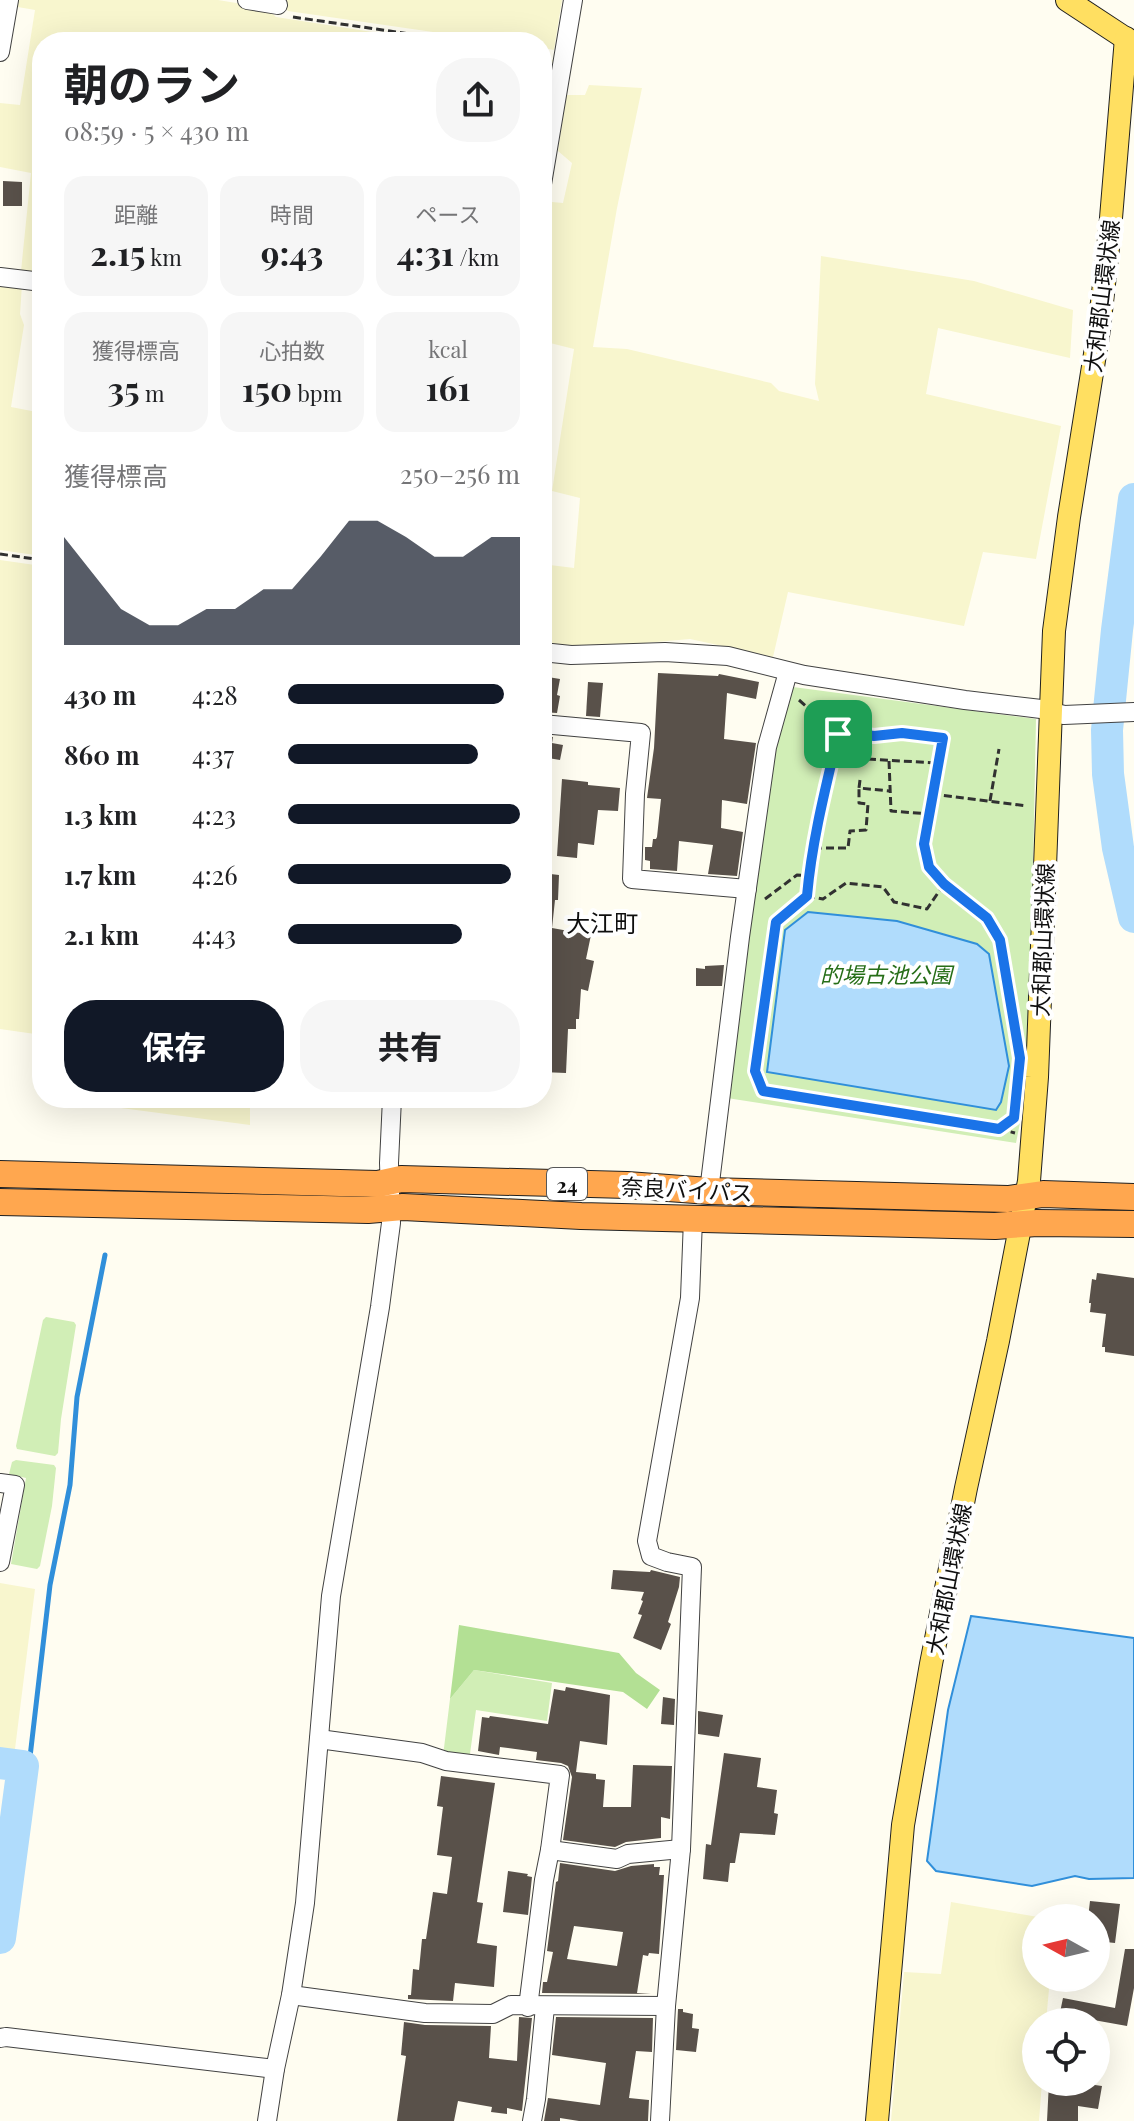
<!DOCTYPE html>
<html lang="ja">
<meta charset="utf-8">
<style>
:root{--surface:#fff;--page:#f6f6f6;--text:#202124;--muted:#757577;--accent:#111827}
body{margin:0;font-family:"Playfair Display","Noto Sans JP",serif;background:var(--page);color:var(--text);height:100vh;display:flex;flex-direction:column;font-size:30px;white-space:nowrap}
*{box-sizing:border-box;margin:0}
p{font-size:26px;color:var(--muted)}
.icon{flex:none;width:44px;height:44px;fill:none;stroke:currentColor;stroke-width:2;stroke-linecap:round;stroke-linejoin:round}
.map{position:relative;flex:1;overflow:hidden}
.details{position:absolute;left:32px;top:32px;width:520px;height:1076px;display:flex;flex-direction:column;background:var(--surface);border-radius:32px;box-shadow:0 8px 32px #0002}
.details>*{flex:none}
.needle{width:52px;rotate:278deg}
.tools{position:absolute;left:1022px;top:1904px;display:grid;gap:16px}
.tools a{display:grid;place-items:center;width:88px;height:88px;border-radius:50%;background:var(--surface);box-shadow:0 8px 32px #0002;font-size:40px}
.pin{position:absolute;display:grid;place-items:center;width:68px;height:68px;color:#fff;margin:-34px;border-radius:16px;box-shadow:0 4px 12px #0006}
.round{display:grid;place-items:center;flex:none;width:84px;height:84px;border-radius:32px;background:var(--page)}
.summary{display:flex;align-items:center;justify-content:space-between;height:136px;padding:0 32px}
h1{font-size:44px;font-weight:700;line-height:60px}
.stats{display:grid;grid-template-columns:repeat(3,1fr);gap:12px;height:136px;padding:8px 32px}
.stats div{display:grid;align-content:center;border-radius:20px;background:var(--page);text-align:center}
.stats b{font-size:34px;font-weight:700}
.stats small{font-size:22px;font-weight:400}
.stats p{font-size:22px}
.chart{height:224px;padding:16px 32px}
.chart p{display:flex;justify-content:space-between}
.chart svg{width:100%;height:144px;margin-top:8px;fill:var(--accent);opacity:.7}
.cta{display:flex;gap:16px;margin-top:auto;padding:16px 32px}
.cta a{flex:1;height:92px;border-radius:32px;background:var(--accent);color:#fff;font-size:32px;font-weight:700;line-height:92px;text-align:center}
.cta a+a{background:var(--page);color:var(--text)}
ul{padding:0 32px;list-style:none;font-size:26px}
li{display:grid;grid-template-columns:128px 96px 1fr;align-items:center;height:60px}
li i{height:20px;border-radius:10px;background:var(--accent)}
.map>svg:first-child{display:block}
.farmland{fill:#f8f6ce}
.green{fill:#d1eeb6}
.forest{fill:#b3e094}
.water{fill:#b0dcfc;stroke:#308fda;stroke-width:2}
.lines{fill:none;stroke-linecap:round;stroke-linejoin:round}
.stream{stroke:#308fda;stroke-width:5}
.river{stroke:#b0dcfc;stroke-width:32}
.building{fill:#59514a;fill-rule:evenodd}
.minor-casing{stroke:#424242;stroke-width:20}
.major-casing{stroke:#202020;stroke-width:24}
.highway-casing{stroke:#202020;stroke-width:28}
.path{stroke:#313131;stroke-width:3;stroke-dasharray:8 4;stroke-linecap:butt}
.minor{stroke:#fff;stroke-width:18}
.major{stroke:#ffdf61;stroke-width:22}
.highway{stroke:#ffa74f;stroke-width:26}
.route-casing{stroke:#fff;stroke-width:16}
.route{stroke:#1a73e8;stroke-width:10}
.labels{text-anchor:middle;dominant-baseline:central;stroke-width:8;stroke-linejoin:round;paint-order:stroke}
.shield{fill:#fff;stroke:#575757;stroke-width:2}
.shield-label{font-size:20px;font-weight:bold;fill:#0f0f0f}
.street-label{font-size:22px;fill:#0f0f0f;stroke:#fff}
.park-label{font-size:22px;font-style:italic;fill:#266e18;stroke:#fff}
.neighbourhood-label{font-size:24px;fill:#0f0f0f;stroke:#fff}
</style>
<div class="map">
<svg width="1134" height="2121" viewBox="0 0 1134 2121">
<rect width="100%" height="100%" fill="#fffdf1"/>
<!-- farmland -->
<g class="farmland">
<polygon points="13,0 218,0 267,8 276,17 437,42 42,42 42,273 21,271 31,173 0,167 0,103 20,105 35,10 12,6"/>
<polygon points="283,0 562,0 554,50 542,48 542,42 502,42 288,11 282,4"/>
<polygon points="542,58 553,60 542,127"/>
<polygon points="589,85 642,88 617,208 593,347 627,349 771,383 779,391 819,401 815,384 821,256 974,281 1073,310 1070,358 938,328 926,394 1061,426 1036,559 983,552 964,626 788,592 773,657 690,639 577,649 542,644 542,564 574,568 580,498 552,491 574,349 542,341 542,258 552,202 563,203 572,163 558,151 566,95 585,95"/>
<polygon points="0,283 22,285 20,314 24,325 11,407 42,413 42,556 0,550"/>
<polygon points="0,560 42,566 42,1035 0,1029"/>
<polygon points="123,1098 250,1098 250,1125 121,1108"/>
<polygon points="0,1583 35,1589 15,1749 21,1752 21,1756 0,1753"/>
<polygon points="951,1902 1044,1918 1036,1918 1036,1978 1050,1978 1046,2022 1036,2022 1036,2082 1042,2082 1039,2121 891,2121 904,1972 941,1974"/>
</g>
<!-- green -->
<g class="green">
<polygon points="793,687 1036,719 1029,1077 1016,1143 727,1098 774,746"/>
<polygon points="46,1317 74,1322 76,1325 61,1419 58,1453 55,1456 17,1449 16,1446 43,1320"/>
<polygon points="16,1460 54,1465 56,1468 52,1506 40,1566 37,1569 11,1564 26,1478 9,1474 12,1462"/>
<polygon points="474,1670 552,1683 547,1721 476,1710 469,1761 443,1756 450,1699"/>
</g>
<!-- forest -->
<polygon class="forest" points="459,1625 619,1653 636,1673 660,1690 647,1709 623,1692 474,1670 450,1699"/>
<!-- water -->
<g class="water">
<polygon points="808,912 897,921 977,944 989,954 1009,1066 1001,1102 996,1110 767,1072 785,930"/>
<polygon points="971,1616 1134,1638 1134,1878 1089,1879 1075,1876 1032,1886 936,1871 927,1861 948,1710"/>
</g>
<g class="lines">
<!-- stream -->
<polyline class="stream" points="23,1766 30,1757 50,1585 70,1485 77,1397 105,1255"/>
<!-- river -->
<g class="river">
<polyline points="1134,499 1117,630 1107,730 1108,774 1118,848 1134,917"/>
<polyline points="0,1763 23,1766 0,1938"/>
</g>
</g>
<!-- building -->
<g class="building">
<polygon points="3,181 22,182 22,206 3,206"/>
<polygon points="658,673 718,676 719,674 759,682 756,699 727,693 724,739 756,743 747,804 722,800 721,828 743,832 737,876 708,874 713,845 679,841 677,871 650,869 650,861 645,860 645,847 652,847 653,839 656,839 657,837 661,799 647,798 654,748"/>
<polygon points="542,676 560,679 557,695 560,696 557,713 542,712"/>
<polygon points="588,682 603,683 600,717 586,716"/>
<polygon points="542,736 553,737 552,743 563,745 560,760 542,757"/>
<polygon points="562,779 588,782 588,785 620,788 618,811 598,810 594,845 578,843 577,858 557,856"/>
<polygon points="542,873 559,875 558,900 555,900 552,928 591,935 586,959 594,961 588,991 581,989 579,1019 576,1019 576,1029 568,1029 566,1073 542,1072 542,1042 549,1043 552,1004 547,1003 549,993 542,993"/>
<polygon points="724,965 722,986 696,986 696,968 705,969 705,966"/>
<polygon points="1097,1273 1134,1278 1134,1356 1105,1352 1105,1347 1102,1347 1106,1314 1090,1312 1091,1303 1089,1303 1092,1279 1096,1280"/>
<polygon points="613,1570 650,1572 651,1570 680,1577 679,1587 668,1622 671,1624 661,1650 633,1638 642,1615 638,1614 643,1601 641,1600 644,1592 611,1589"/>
<polygon points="566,1687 610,1695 607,1745 580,1741 576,1772 596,1774 596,1779 605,1780 603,1807 631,1807 633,1765 672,1766 670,1819 661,1817 661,1838 626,1842 615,1847 563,1840 572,1777 568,1766 561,1763 536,1760 537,1752 500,1747 499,1755 478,1751 482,1717 489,1718 490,1716 548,1724 554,1689 565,1691"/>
<polygon points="663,1697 675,1699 674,1725 661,1724"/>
<polygon points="698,1711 723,1715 719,1737 698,1734"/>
<polygon points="724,1753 761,1758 757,1787 777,1790 774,1813 778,1814 775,1835 740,1833 735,1863 730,1863 728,1882 703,1879 706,1844 711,1845"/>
<polygon points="441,1776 495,1783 477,1902 483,1903 477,1943 497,1946 494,1987 455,1983 453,2001 408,1999 408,1995 411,1995 413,1969 419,1970 422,1939 426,1939 433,1892 447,1894 452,1857 437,1855 443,1807 437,1806"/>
<path d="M 560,1863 L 615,1871 L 631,1866 L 654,1864 L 654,1867 L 660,1867 L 659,1875 L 664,1875 L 659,1954 L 649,1953 L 648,1956 L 643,1955 L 637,1993 L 651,1994 L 542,1993 L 543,1982 L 547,1982 L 553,1952 L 547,1951 L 556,1882 L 558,1881 ZM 574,1926 L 623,1932 L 617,1966 L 567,1959 Z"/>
<polygon points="508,1871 528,1874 527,1876 532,1877 528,1915 503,1912"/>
<polygon points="1090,1901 1120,1904 1115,1943 1096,1941 1096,1918 1088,1918"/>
<polygon points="1125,1949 1134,1949 1134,1988 1127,2026 1088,2019 1087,2022 1058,2022 1063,1998 1115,2008"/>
<polygon points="678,2009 683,2009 683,2012 693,2014 692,2028 699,2029 696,2052 676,2050"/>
<polygon points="519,2017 532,2018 522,2111 507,2108 507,2114 491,2112 492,2107 458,2101 454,2121 397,2121 406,2056 401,2055 404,2022 425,2025 491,2026 489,2058 517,2061"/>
<polygon points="556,2017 653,2018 652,2052 636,2051 629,2098 649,2100 648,2121 579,2121 560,2118 560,2121 544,2121 548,2098 600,2105 606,2063 552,2055"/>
<polygon points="1049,2082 1074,2082 1102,2086 1098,2109 1078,2106 1078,2121 1047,2121"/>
</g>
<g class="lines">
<!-- minor casing -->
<g class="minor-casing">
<g id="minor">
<polyline points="247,0 278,5"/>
<polyline points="0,52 9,0"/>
<polyline points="542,184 573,0"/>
<polyline points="0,277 42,282"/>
<polyline points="542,652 571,655 665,652 728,656 804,675 965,700 1041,709 1064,715 1134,712"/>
<polyline points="542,724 641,733 635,794 632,879 747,889"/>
<polyline points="709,1191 740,937 767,747 788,672"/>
<polyline points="0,1483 15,1485 0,1562"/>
<polyline points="319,1739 422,1753 446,1761 560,1775 550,1850 544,1880 528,2007"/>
<polyline points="550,1850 617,1859 628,1854 681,1849"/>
<polyline points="291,1995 425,2013 493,2014 511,2005 666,2006"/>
<polyline points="0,2038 6,2037 275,2069"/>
<polyline points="267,2121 275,2069 291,1995 305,1903 331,1596 380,1307 391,1223 389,1163 392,1098"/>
<polyline points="532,2121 536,2099 545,2007"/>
<polyline points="660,2121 666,2006 681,1849 692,1567 667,1562 651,1556 647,1541 690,1298 693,1219"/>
</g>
</g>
<!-- major casing -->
<g class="major-casing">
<g id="major">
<polyline points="1067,0 1134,44"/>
<polyline points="877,2121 903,1825 931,1664 966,1488 998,1341 1029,1181 1037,1077 1054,631 1069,517 1099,329 1110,230 1126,38"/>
</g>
</g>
<!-- highway casing -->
<g class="highway-casing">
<g id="highway">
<polyline points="0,1174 378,1184 401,1179 627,1185 709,1191 1008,1199 1043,1194 1134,1197"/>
<polyline points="0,1202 368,1210 403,1207 581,1216 995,1226 1037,1223 1134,1224"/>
</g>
</g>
<!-- path -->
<g class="path">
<polyline points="293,17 465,42"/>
<polyline points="0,554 42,560"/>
<polyline points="799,700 838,734"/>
<path d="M 839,731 L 874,736 L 902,733 L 943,738 L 924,844 L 929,867 L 944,884 L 987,918 L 1000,940 L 1020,1058 L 1014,1118 L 999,1129 L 763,1091 L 755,1071 L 776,922 L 807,896 C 812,840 826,786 839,731 Z"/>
<polyline points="832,757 936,763"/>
<polyline points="889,761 891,811 929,814"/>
<polyline points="860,780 859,788 890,791"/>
<polyline points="932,794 1027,806"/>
<polyline points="990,801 999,749"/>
<polyline points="814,848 848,848 850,831 866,830 868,804 859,803 859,788"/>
<polyline points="807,896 823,899 846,883 883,887 894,902 927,909 944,884"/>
<polyline points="765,899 797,875 809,876"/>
<polyline points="999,1129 1015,1133"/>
</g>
<!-- minor -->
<use href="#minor" class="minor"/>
<!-- major -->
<use href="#major" class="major"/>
<!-- highway -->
<use href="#highway" class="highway"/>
</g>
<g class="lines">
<!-- route casing -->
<g class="route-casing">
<path id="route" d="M 839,731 L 874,736 L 902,733 L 943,738 L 924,844 L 929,867 L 944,884 L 987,918 L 1000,940 L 1020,1058 L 1014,1118 L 999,1129 L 763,1091 L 755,1071 L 776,922 L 807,896 C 812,840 826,786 839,731 Z"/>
</g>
<!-- route -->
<use href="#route" class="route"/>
</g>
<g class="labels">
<!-- shield labels -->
<rect class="shield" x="547" y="1168" width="40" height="32" rx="6"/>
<g class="shield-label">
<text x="567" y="1184">24</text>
</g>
<!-- street labels -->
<g class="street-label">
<text transform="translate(1101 296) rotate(-83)">大和郡山環状線</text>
<text transform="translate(1042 940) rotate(-88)">大和郡山環状線</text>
<text transform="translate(687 1189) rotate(3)">奈良バイパス</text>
<text transform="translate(948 1579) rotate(-79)">大和郡山環状線</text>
</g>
<!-- park labels -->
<g class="park-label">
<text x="886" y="974">的場古池公園</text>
</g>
<!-- neighbourhood labels -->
<g class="neighbourhood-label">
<text x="602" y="922">大江町</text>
</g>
</g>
</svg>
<div class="tools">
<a><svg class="needle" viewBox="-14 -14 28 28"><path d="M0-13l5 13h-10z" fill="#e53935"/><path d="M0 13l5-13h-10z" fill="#757577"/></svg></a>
<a><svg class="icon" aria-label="locate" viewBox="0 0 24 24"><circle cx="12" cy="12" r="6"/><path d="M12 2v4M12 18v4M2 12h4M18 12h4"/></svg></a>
</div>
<div class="pin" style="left:838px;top:734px;background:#1e9e55"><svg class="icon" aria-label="arrive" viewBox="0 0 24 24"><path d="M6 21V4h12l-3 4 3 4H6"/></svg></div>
<section class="details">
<div class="summary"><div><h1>朝のラン</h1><p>08:59 · 5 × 430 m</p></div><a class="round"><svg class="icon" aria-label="share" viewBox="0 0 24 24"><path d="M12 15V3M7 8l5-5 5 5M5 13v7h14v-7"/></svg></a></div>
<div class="stats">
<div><p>距離</p><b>2.15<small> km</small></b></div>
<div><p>時間</p><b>9:43</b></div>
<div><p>ペース</p><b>4:31<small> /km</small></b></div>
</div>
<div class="stats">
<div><p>獲得標高</p><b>35<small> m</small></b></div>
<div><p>心拍数</p><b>150<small> bpm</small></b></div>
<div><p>kcal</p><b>161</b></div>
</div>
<div class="chart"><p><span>獲得標高</span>250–256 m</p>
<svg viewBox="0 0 160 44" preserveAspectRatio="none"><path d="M0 44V11L10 22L20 33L30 38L40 38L50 33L60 33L70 27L80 27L90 17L100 6L110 6L120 11L130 17L140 17L150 11L160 11V44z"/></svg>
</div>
<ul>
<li><b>430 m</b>4:28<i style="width:93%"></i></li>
<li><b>860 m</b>4:37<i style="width:82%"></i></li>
<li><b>1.3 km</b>4:23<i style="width:100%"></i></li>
<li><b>1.7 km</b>4:26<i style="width:96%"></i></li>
<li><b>2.1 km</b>4:43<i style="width:75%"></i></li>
</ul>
<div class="cta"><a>保存</a><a>共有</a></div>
</section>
</div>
